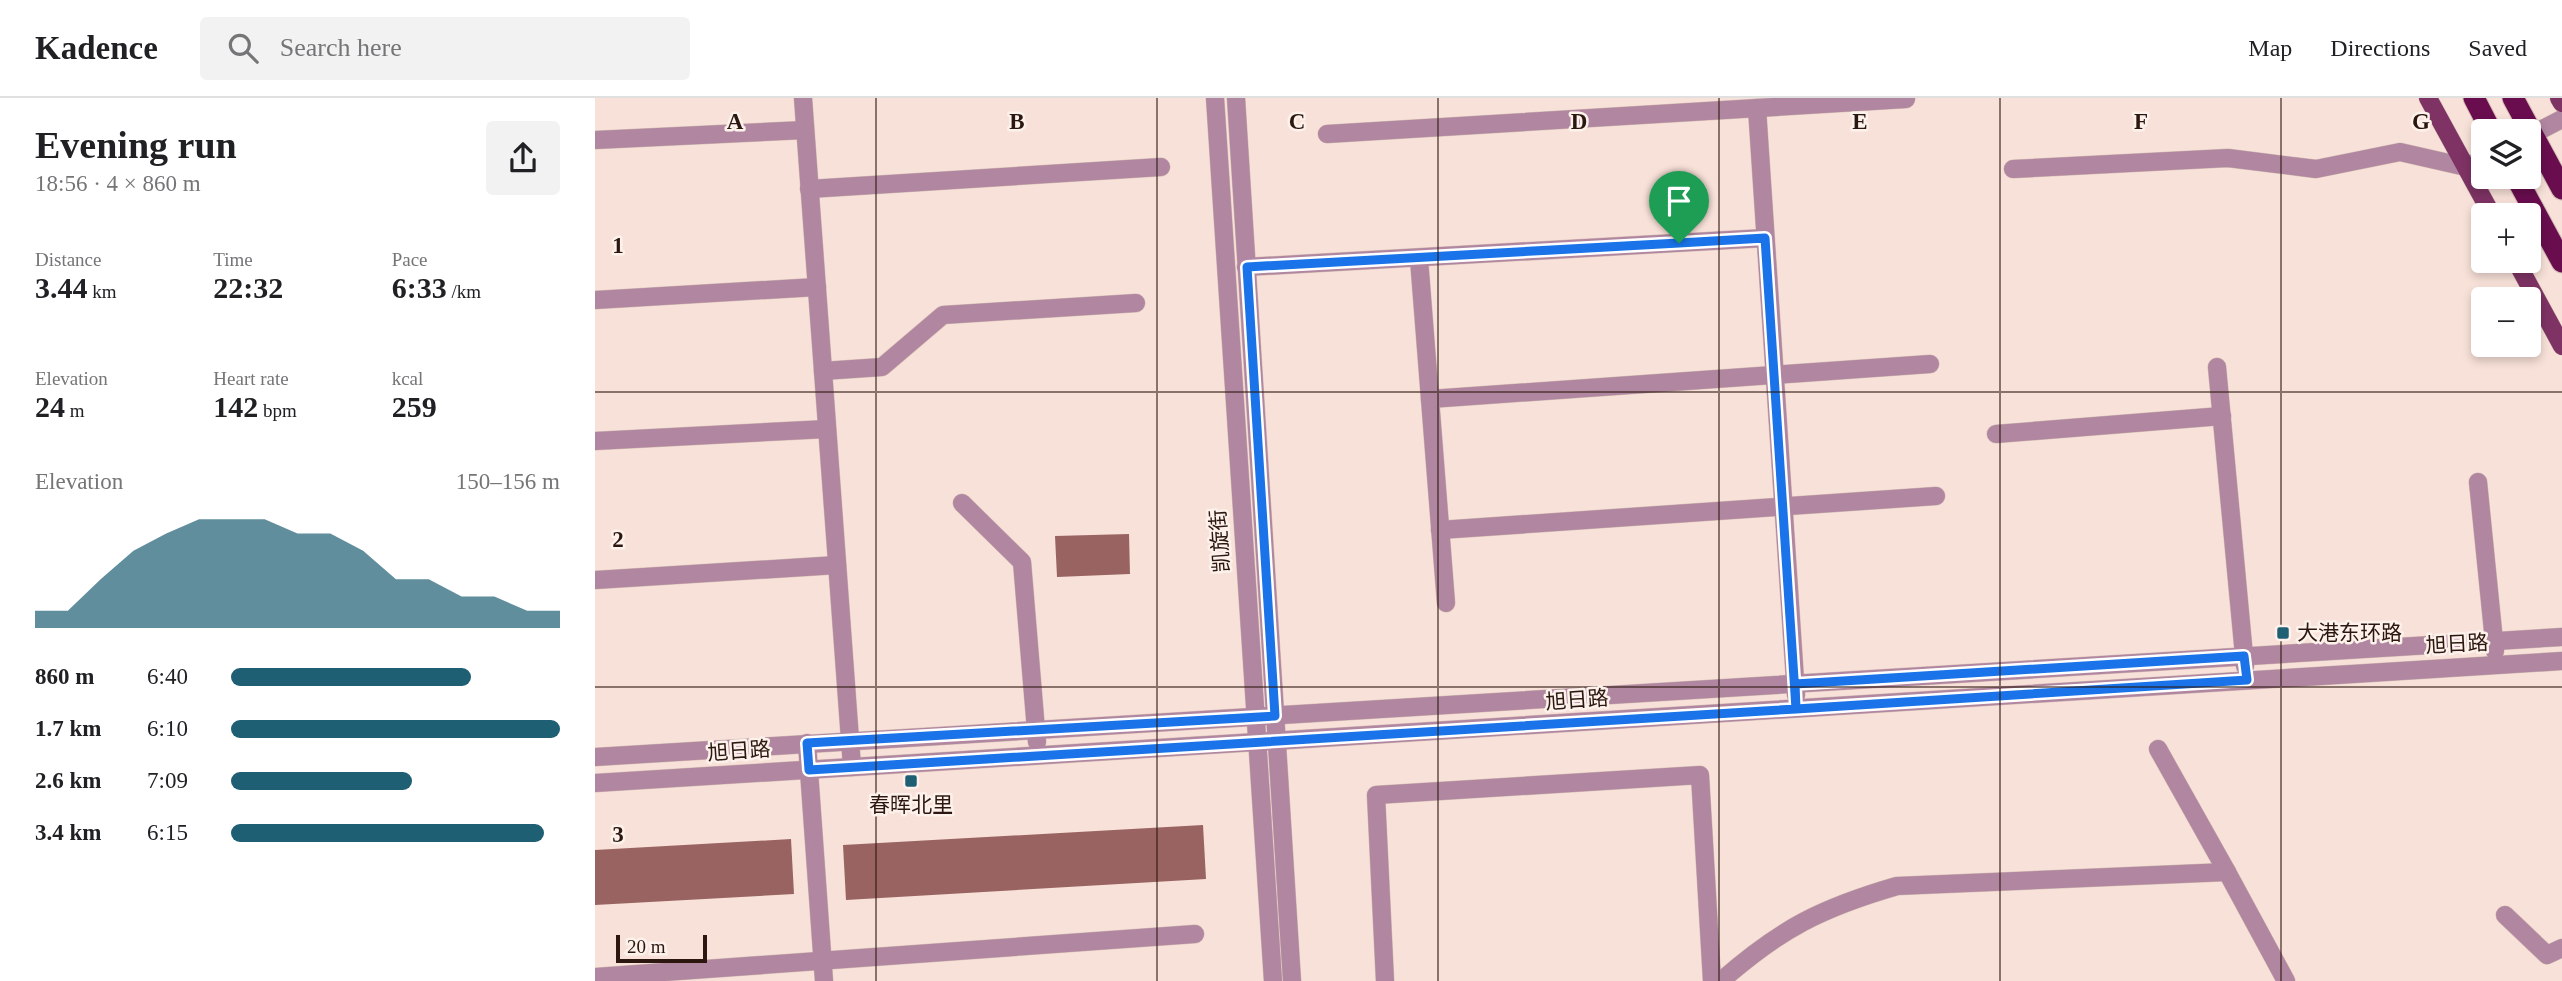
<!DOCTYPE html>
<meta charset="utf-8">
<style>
:root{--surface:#fff;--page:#f2f2f2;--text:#202124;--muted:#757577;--line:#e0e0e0;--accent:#1e5f74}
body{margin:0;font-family:"Times New Roman","Noto Sans SC",serif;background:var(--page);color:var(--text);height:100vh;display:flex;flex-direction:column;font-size:26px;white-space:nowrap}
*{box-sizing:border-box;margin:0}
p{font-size:23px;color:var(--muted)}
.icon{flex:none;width:38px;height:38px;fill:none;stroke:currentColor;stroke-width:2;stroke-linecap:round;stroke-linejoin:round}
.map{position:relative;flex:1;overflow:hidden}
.sheet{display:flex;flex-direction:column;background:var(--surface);width:595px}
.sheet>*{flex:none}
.controls{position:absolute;left:1876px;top:21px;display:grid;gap:14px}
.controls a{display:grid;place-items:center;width:70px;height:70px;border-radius:7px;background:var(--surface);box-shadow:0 4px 10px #0003;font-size:35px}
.scale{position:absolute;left:21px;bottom:18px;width:91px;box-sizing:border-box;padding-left:7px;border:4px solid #2b170f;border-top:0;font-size:19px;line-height:24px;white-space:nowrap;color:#2b170f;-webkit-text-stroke:5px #fdf1ec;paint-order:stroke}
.pin{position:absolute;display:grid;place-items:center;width:60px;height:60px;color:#fff;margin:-72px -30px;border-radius:50% 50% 50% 0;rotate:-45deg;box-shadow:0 0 7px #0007}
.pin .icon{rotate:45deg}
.round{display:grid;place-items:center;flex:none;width:74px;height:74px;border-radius:7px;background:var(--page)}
.overview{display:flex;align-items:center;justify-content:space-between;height:119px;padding:0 35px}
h1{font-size:38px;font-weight:700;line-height:52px}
.stats{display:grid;grid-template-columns:repeat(3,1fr);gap:10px;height:119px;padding:7px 35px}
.stats div{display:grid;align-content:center}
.stats b{font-size:30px;font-weight:700}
.stats small{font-size:19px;font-weight:400}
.stats p{font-size:19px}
.chart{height:196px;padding:14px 35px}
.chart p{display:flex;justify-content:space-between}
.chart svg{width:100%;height:126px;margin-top:7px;fill:var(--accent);opacity:.7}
ul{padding:0 35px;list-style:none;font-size:23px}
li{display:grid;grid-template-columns:112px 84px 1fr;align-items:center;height:52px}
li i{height:18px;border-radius:9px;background:var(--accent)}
header{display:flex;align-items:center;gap:42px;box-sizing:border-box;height:98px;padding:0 35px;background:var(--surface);border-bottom:2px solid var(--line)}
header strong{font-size:33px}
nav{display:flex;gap:38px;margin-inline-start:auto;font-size:24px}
.search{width:490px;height:63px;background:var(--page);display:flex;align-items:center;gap:18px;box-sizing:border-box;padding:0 24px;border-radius:7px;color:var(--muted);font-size:26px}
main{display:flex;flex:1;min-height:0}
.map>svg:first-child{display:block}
.building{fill:#996361}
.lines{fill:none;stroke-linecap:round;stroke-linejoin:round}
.minor-casing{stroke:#d3bdb4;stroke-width:19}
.major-casing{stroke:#d3bdb4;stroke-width:19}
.highway-casing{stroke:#d3bdb4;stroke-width:23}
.minor{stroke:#b186a0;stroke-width:18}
.major{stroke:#7e3364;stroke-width:18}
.highway{stroke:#690d4f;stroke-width:21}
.route-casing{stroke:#fff;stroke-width:14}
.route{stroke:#1a73e8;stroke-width:9}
.grid{fill:none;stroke:#2b170f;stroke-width:2;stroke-opacity:0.55}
.poi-dot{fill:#1e5f74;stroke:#fdf1ec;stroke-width:2.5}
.labels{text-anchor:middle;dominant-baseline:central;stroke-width:5;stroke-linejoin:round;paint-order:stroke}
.street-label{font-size:21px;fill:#2b170f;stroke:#fdf1ec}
.poi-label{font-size:21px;fill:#2b170f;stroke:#fdf1ec;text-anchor:start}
.grid-label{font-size:23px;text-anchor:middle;font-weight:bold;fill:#2b170f;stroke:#fdf1ec;stroke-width:5;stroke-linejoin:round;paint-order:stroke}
</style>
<header>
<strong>Kadence</strong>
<div class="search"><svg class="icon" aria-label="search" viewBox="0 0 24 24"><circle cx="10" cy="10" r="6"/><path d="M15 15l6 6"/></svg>Search here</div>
<nav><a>Map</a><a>Directions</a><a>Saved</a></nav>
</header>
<main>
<section class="sheet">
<div class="overview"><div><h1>Evening run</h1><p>18:56 · 4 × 860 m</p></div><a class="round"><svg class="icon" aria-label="share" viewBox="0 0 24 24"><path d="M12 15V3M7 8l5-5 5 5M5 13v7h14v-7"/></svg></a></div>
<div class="stats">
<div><p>Distance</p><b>3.44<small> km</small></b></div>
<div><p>Time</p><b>22:32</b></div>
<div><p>Pace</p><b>6:33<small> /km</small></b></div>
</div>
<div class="stats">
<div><p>Elevation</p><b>24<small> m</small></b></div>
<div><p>Heart rate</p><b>142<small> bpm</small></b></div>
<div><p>kcal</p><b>259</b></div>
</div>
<div class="chart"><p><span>Elevation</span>150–156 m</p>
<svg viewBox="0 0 160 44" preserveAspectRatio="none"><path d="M0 44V38L10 38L20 27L30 17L40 11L50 6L60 6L70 6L80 11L90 11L100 17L110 27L120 27L130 33L140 33L150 38L160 38V44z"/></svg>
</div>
<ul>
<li><b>860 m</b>6:40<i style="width:73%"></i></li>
<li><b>1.7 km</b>6:10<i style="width:100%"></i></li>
<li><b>2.6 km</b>7:09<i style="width:55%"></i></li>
<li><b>3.4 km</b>6:15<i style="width:95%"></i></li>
</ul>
</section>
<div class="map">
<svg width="1967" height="883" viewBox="0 0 1967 883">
<rect width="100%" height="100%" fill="#f8e1d8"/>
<!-- building -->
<g class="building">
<polygon points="534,436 535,476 462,479 460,438"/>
<polygon points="608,727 611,781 251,802 248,747"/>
<polygon points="196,741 199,796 0,807 0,752"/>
</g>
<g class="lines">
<!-- minor casing -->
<g class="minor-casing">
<g id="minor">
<polyline points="208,0 257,669"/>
<polyline points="620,0 678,883"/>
<polyline points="641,0 697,883"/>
<polyline points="1162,10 1201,597"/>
<polyline points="732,36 1311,1"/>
<polyline points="1934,38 1967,21"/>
<polyline points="0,42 210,32"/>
<polyline points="1418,71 1633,60 1721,71 1805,54 1871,69 1888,61"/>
<polyline points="214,91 566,69"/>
<polyline points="824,161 851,505"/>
<polyline points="651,169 1170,140"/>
<polyline points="0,202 222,189"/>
<polyline points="1622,269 1650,568"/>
<polyline points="228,273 287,269 348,217 541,205"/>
<polyline points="835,301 1335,266"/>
<polyline points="1401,336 1627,318"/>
<polyline points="0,343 232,331"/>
<polyline points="1883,384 1900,553"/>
<polyline points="367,405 427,464 442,644"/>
<polyline points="845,432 1341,398"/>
<polyline points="0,482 242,467"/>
<polyline points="212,645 229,883"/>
<polyline points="1563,651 1632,774"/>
<polyline points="0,659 1967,539"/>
<polyline points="0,685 1967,563"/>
<polyline points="1910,817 1952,857 1967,850"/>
<polyline points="0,879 600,836"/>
<polyline points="790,883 781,697 1105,677 1117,883"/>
<path d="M 1126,883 C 1185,831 1226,810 1302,788 L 1632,774 L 1691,883"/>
</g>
</g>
<!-- major casing -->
<g class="major-casing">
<g id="major">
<polyline points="1833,0 1897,117"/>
<polyline points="1964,0 1967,5"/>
<polyline points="1921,163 1967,248"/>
</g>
</g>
<!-- highway casing -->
<g class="highway-casing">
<g id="highway">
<polyline points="1879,0 1896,33"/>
<polyline points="1918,0 1967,91"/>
<polyline points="1921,79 1967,164"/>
</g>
</g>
<!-- minor -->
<use href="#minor" class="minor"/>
<!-- major -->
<use href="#major" class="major"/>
<!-- highway -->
<use href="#highway" class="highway"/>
</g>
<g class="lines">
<!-- route casing -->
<g class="route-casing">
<polyline id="route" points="1084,145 652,169 680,618 212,645 214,672 1201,611 1200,586 1649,558 1652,582 1201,611 1170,140 1084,145"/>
</g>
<!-- route -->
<use href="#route" class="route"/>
</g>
<!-- grid -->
<path class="grid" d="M 281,0 L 281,883M 562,0 L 562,883M 843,0 L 843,883M 1124,0 L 1124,883M 1405,0 L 1405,883M 1686,0 L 1686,883M 0,294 L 1967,294M 0,589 L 1967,589"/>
<!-- markers -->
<g class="poi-dot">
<rect x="1681" y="528" width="14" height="14" rx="3.5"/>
<rect x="309" y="676" width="14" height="14" rx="3.5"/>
</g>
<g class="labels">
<!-- street labels -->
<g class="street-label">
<text transform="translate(625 443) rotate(-94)">凯旋街</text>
<text transform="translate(1862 546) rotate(-3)">旭日路</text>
<text transform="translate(982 602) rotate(-4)">旭日路</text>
<text transform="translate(144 653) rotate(-4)">旭日路</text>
</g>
<!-- poi labels -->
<g class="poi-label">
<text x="1702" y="535">大港东环路</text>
<text x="316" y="707" text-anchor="middle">春晖北里</text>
</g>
</g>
<g class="grid-label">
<text x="140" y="31">A</text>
<text x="422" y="31">B</text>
<text x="702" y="31">C</text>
<text x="984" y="31">D</text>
<text x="1265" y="31">E</text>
<text x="1546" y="31">F</text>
<text x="1826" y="31">G</text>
<text x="23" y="155">1</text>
<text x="23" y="449">2</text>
<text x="23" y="744">3</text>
</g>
</svg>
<div class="controls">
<a><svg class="icon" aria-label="layers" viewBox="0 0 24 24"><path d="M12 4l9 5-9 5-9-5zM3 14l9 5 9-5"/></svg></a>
<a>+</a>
<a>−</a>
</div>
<div class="scale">20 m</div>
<div class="pin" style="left:1084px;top:145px;background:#1e9e55"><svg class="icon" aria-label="arrive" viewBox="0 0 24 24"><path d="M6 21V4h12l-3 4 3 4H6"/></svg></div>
</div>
</main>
